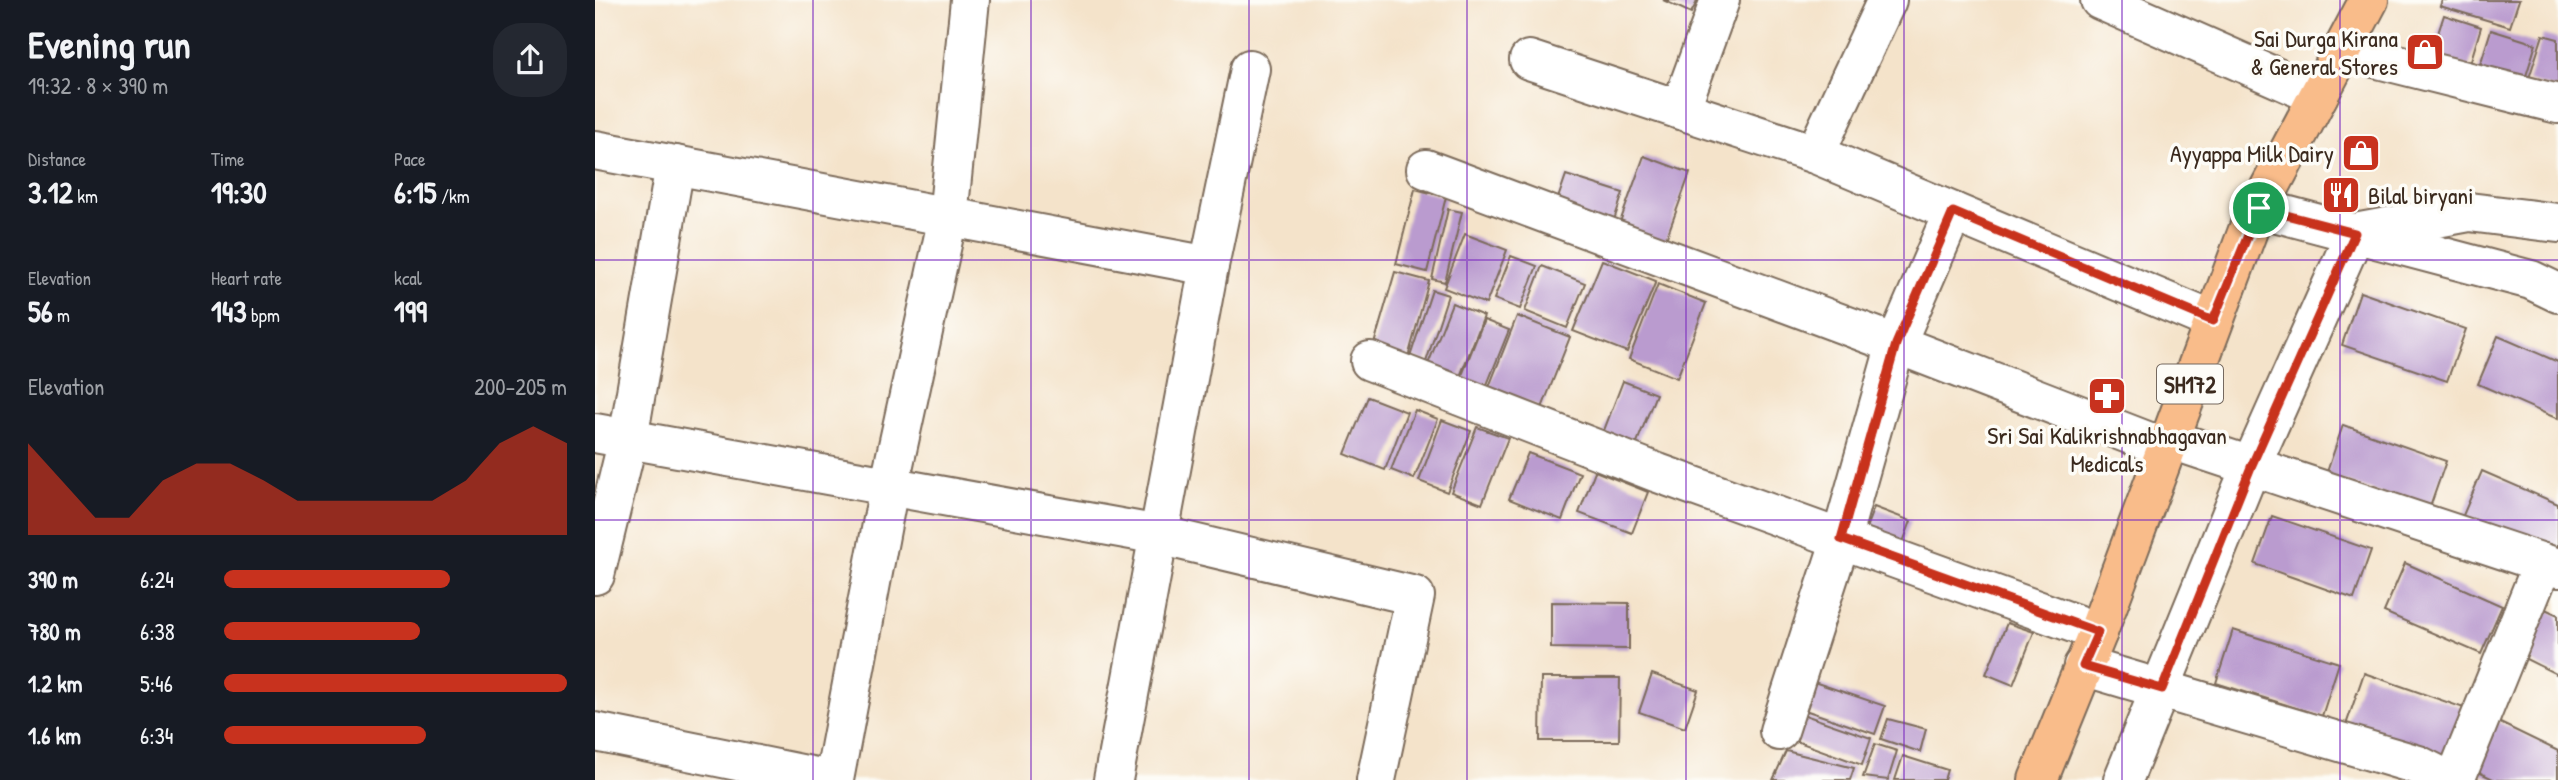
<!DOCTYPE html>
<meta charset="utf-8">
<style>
:root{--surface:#171b24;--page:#242831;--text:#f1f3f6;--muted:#9ea1a6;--accent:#c8321e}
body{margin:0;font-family:"Patrick Hand",sans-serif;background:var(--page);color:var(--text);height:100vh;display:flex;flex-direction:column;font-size:26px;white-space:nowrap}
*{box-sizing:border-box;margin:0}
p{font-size:23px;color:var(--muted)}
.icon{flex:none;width:38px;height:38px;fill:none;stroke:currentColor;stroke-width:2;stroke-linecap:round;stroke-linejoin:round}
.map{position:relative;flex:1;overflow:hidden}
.sheet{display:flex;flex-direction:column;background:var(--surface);width:595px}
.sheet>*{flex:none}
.pin{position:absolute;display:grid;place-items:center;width:60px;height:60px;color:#fff;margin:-30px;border:4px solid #fff;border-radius:50%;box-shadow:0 2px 7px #0007}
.round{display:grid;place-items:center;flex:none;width:74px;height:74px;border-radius:28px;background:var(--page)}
.headline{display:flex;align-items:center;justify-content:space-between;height:119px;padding:0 28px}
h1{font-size:38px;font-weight:700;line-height:52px}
.stats{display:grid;grid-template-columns:repeat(3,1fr);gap:10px;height:119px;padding:7px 28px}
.stats div{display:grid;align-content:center}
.stats b{font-size:30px;font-weight:700}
.stats small{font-size:19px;font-weight:400}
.stats p{font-size:19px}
.chart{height:196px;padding:14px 28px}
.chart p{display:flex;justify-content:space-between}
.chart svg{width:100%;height:126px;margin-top:7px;fill:var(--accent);opacity:.7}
ul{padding:0 28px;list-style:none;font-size:23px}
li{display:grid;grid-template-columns:112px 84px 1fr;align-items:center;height:52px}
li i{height:18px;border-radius:9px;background:var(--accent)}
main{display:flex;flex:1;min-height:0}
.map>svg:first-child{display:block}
.building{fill:#ba9bcf}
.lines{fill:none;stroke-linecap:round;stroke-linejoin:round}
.minor-casing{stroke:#7c6b5a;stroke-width:42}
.major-casing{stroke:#7c6b5a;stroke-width:42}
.minor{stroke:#fff;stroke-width:38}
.major{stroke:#f9bc8a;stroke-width:38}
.route-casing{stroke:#fff;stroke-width:14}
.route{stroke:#c8321e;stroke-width:9}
.grid{fill:none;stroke:#7b2cbf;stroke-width:2;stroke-opacity:0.55}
.labels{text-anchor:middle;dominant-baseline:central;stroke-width:7;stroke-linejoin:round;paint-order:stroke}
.shield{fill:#fdfcf7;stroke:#75695f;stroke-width:2}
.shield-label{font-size:23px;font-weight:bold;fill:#3b2a1e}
.poi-label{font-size:24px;fill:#3b2a1e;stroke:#fdfcf7;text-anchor:end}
</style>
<main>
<section class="sheet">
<div class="headline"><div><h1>Evening run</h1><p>19:32 · 8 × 390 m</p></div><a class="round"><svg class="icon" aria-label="share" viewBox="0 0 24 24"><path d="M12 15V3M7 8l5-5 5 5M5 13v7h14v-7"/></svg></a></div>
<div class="stats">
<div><p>Distance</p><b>3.12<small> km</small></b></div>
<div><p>Time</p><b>19:30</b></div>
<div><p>Pace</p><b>6:15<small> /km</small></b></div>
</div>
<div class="stats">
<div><p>Elevation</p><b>56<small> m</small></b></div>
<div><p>Heart rate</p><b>143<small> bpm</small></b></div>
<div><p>kcal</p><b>199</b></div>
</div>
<div class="chart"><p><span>Elevation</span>200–205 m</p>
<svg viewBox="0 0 160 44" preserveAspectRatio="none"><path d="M0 44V12L10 25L20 38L30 38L40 25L50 19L60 19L70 25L80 32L90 32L100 32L110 32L120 32L130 25L140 12L150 6L160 12V44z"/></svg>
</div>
<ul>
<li><b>390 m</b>6:24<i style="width:66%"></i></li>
<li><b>780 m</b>6:38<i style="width:57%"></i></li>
<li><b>1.2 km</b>5:46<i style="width:100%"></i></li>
<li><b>1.6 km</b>6:34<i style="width:59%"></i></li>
</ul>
</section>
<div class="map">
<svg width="1963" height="780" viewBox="0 0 1963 780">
<rect width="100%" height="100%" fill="#fdfcf7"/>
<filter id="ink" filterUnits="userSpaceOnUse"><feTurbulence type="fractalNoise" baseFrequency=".0143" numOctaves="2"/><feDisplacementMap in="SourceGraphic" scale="14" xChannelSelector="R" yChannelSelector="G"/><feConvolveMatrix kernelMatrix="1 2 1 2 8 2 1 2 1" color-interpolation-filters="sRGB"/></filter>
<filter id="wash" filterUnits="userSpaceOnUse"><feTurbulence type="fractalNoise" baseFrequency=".00686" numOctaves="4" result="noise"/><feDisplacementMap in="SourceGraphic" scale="28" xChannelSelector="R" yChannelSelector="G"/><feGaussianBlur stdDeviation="1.57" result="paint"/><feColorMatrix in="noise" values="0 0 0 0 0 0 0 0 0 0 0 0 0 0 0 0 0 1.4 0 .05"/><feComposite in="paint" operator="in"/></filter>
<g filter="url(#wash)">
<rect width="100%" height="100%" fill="#f4e3ca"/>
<g id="blocks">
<!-- building -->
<g class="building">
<polygon points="1068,0 1103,0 1096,13"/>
<polygon points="1847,0 1924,0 1915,27 1845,6"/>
<polygon points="1849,15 1886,27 1874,67 1836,55"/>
<polygon points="1896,30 1941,44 1926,92 1881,78"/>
<polygon points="1948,35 1963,39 1963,90 1933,81"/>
<polygon points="1049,156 1095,173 1070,242 1024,225"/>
<polygon points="971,175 1028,193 1016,229 959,210"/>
<polygon points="820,189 851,197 832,272 801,264"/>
<polygon points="853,209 867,212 850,282 837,279"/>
<polygon points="870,234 912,250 891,304 849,288"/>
<polygon points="916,256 942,266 925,309 899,299"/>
<polygon points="1007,260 1061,281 1032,352 978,331"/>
<polygon points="947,266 990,283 972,328 930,311"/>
<polygon points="800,272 834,281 812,361 777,351"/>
<polygon points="1063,284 1111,303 1082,378 1034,359"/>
<polygon points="837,290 853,295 831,362 815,357"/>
<polygon points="1765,292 1871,329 1852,381 1747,345"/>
<polygon points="857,303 889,316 864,379 832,367"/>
<polygon points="922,316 975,337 947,408 894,387"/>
<polygon points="889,320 914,330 891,387 866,378"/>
<polygon points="1903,336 1963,362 1963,419 1883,384"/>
<polygon points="1028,381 1061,394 1041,445 1008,433"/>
<polygon points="773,397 812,412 790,470 750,454"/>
<polygon points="820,410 843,419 819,479 796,470"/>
<polygon points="847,420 876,431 852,492 824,481"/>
<polygon points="1748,425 1851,461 1834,510 1731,475"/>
<polygon points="882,427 913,438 887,504 856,492"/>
<polygon points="933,453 985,473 967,520 914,499"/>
<polygon points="1000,471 1053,492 1037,533 984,513"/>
<polygon points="1887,471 1963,504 1963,562 1866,520"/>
<polygon points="1279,507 1316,521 1302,558 1265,544"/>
<polygon points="1677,516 1776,550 1759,599 1660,564"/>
<polygon points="1810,563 1907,606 1886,654 1789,612"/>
<polygon points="956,602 1034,603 1034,649 956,648"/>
<polygon points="1948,608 1963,615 1963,675 1923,655"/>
<polygon points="1412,623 1439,632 1418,685 1391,674"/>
<polygon points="1638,630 1744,663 1727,716 1621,683"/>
<polygon points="1769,673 1869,708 1850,763 1750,728"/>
<polygon points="1057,674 1103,690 1090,728 1044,712"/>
<polygon points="946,678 1025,678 1024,741 945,741"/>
<polygon points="1216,681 1290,706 1280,734 1207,709"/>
<polygon points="1207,714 1276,738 1267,765 1198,740"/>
<polygon points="1293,719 1331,729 1325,752 1286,739"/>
<polygon points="1897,719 1963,751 1963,780 1900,780 1873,767"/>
<polygon points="1280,744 1302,751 1293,780 1268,777"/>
<polygon points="1191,751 1259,768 1255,780 1178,780"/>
<polygon points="1308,756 1352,770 1349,780 1300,780"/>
</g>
</g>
</g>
<g filter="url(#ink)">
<use href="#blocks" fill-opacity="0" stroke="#7c6b5a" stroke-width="2"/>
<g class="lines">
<!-- minor casing -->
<g class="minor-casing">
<g id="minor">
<polyline points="1505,0 1723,96"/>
<polyline points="1747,50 1963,104"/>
<polyline points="934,60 1220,154 1618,321"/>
<polyline points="1085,110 1125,0"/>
<polyline points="0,150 614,266"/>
<polyline points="1220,154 1292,0"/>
<polyline points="831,169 1301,344 1570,448"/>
<polyline points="1664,208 1936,280 1963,293"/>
<polyline points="775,361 1063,473 1503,632"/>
<polyline points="0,433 564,535 820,596 781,780"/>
<polyline points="1574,439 1963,568"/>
<polyline points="0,575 33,439 80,165"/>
<polyline points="1488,666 1823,765 1853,780"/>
<polyline points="1184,731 1246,539 1301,344 1358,212"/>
<polyline points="0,732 236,780"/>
<polyline points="239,780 294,487 353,217 375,0"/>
<polyline points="518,780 614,266 655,69"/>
<polyline points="1528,780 1656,466 1760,233 1874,212 1963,223"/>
<polyline points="1860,780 1948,563"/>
</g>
</g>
<!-- major casing -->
<g class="major-casing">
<polyline id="major" points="1443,780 1503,632 1655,225 1774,0"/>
</g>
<!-- minor -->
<use href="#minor" class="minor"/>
<!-- major -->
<use href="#major" class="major"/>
</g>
</g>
<g class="lines" filter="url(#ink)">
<!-- route casing -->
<g class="route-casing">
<polygon id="route" points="1664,208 1760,233 1656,467 1567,689 1488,666 1503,632 1246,539 1301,344 1358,212 1618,321"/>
</g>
<!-- route -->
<use href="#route" class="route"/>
</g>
<!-- grid -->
<path class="grid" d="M 218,0 L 218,780M 436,0 L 436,780M 654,0 L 654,780M 872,0 L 872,780M 1091,0 L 1091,780M 1309,0 L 1309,780M 1527,0 L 1527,780M 1745,0 L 1745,780M 0,260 L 1963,260M 0,520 L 1963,520"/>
<!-- icons -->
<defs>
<g id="shop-square" transform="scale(2.0125)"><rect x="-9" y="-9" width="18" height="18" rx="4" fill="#c8321e" stroke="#fdfcf7"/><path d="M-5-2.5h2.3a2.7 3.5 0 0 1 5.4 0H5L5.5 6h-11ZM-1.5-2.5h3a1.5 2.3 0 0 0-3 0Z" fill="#fff"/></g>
<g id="restaurant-square" transform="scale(2.0125)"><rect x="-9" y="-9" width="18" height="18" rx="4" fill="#c8321e" stroke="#fdfcf7"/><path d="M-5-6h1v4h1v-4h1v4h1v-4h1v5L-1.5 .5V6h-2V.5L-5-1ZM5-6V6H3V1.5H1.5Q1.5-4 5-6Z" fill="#fff"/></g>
<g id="pharmacy-square" transform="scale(2.0125)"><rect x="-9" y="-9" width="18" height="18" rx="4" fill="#c8321e" stroke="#fdfcf7"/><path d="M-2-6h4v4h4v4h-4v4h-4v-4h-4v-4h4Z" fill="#fff"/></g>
</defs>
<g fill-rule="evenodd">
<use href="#shop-square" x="1830" y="52"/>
<use href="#shop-square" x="1766" y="153"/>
<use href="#restaurant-square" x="1746" y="195"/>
<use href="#pharmacy-square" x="1512" y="396"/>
</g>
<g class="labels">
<!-- shield labels -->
<rect class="shield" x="1562" y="364.5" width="66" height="39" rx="5"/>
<g class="shield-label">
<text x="1595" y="384">SH172</text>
</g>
<!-- poi labels -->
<g class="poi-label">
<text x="1803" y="38">Sai Durga Kirana<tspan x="1803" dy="28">&amp; General Stores</tspan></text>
<text x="1739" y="153">Ayyappa Milk Dairy</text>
<text x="1773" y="195" text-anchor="start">Bilal biryani</text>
<text x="1512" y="435" text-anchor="middle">Sri Sai Kalikrishnabhagavan<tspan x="1512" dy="28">Medicals</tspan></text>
</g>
</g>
</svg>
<div class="pin" style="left:1664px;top:208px;background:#1e9e55"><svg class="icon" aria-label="arrive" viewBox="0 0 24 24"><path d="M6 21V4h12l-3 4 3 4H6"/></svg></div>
</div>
</main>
